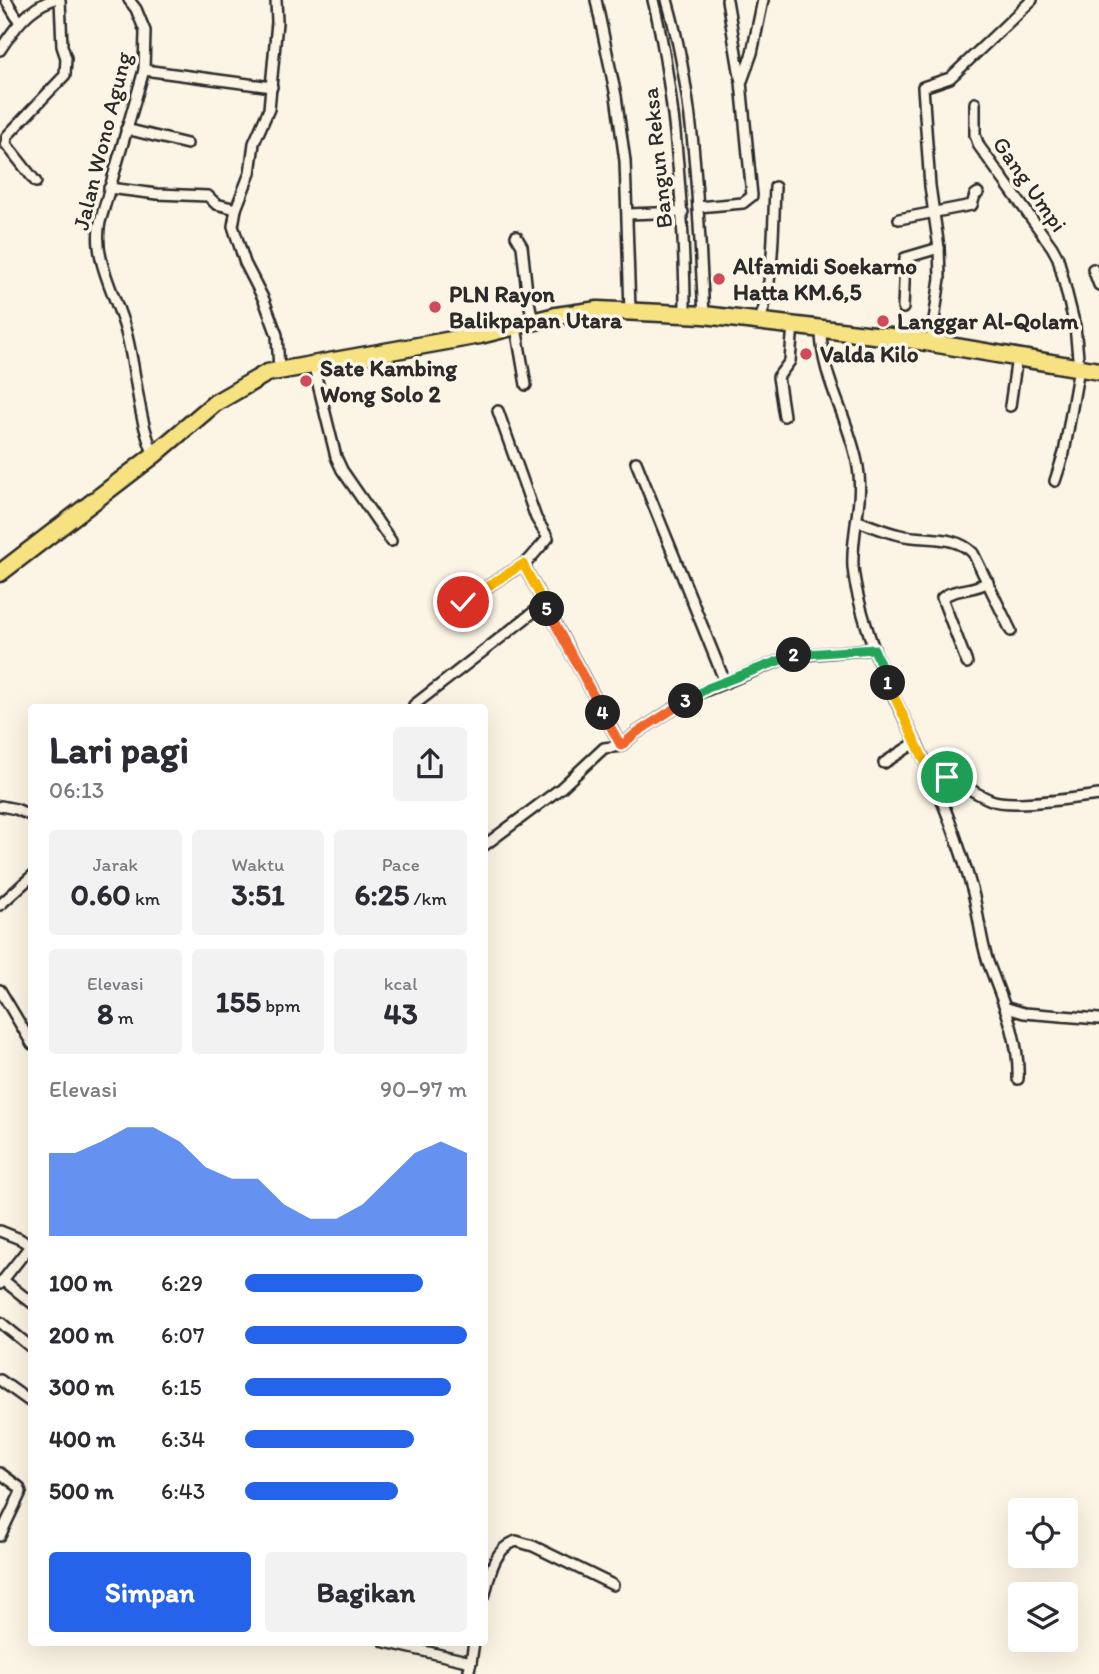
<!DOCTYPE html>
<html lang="id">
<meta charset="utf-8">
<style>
:root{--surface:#fff;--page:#f2f2f3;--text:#2b2b33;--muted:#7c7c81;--accent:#2563eb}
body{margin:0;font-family:Itim,sans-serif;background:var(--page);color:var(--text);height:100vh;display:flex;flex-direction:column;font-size:26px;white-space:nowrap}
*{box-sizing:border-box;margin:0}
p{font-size:23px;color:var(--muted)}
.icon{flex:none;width:38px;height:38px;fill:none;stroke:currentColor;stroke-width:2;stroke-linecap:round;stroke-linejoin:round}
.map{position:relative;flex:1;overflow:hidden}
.details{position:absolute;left:28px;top:704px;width:460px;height:942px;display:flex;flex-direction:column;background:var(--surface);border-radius:7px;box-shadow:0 7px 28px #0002}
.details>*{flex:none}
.fabs{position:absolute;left:1008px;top:1498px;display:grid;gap:14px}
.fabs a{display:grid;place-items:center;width:70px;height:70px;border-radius:7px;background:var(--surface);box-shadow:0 7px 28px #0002;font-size:35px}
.pin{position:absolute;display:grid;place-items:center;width:60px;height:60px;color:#fff;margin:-30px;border:4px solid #fff;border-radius:50%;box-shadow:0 2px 7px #0007}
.km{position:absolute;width:35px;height:35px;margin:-18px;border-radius:50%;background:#222;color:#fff;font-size:19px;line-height:35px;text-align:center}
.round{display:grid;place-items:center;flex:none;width:74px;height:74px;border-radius:7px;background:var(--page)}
.overview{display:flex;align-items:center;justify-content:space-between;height:119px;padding:0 21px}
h1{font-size:38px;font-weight:700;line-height:52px}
.stats{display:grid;grid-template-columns:repeat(3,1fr);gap:10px;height:119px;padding:7px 21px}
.stats div{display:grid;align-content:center;border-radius:7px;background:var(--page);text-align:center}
.stats b{font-size:30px;font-weight:700}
.stats small{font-size:19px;font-weight:400}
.stats p{font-size:19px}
.chart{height:196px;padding:14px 21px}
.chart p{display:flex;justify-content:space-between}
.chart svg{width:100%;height:126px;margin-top:7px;fill:var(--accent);opacity:.7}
.cta{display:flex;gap:14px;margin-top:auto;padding:14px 21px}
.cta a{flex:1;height:80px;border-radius:7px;background:var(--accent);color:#fff;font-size:28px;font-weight:700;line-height:80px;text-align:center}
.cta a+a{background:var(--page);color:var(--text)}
ul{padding:0 21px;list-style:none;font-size:23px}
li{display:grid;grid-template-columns:112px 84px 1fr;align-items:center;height:52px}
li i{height:18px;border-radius:9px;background:var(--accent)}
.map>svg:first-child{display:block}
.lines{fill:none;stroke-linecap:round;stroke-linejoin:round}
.street-casing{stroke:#2b2b2b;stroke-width:14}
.highway-casing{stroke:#2b2b2b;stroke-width:21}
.street{stroke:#fcf5e5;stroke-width:9}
.highway{stroke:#f7e281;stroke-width:16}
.split-1-casing{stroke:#fff;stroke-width:14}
.split-2-casing{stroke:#fff;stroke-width:14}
.split-3-casing{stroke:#fff;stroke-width:14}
.split-4-casing{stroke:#fff;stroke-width:14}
.split-5-casing{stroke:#fff;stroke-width:14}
.split-6-casing{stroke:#fff;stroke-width:14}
.split-1{stroke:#f5b400;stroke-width:9}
.split-2{stroke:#22a559;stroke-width:9}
.split-3{stroke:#22a559;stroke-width:9}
.split-4{stroke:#f0652b;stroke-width:9}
.split-5{stroke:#f0652b;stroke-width:9}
.split-6{stroke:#f5b400;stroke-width:9}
.poi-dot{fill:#d1495b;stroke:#fcf5e5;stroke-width:2.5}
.labels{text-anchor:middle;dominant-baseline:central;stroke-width:7;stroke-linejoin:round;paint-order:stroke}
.street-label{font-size:23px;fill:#2b2b2b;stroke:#fcf5e5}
.poi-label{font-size:23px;font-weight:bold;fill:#2b2b2b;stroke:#fcf5e5;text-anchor:start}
</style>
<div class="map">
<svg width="1099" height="1674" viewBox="0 0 1099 1674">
<rect width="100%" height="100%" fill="#fcf5e5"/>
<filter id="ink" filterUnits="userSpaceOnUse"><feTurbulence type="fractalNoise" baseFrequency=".0143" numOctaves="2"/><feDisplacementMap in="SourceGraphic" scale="14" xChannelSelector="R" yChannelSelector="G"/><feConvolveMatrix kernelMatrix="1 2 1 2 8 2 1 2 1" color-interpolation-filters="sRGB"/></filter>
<g filter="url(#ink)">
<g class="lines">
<!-- street casing -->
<g class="street-casing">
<g id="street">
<polyline points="6,0 19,21"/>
<path d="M 129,0 L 136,9 L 145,31 L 144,70 L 100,222 C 92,259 117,297 126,332 C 137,374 137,415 154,455"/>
<polyline points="276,0 277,22 269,109 254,143 250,173 236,209 233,226 245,263 264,300 277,335 279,369"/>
<polyline points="596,0 616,96 625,161 630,310"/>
<path d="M 653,0 C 664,43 670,88 675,132 C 681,193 685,253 685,314"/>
<path d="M 667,0 C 696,100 698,212 704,315"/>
<path d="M 0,50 C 14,29 27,9 52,0"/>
<polyline points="144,70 272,87"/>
<polyline points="742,81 752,53 763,0"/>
<polyline points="975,103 975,135 979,146 1052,247 1058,258 1075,326 1079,368 1064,453 1055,481"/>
<polyline points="126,129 187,144"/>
<polyline points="36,182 6,144 7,136 65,75 66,58 62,46 60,0"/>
<polyline points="109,188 157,194 208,196 216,204 236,209"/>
<polyline points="698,207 743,203 752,196 741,82 727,0"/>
<polyline points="628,214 683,212"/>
<polyline points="899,219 972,205 975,195 978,193"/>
<polyline points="516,236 522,246 527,292 533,321"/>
<polyline points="1093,269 1099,285"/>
<polyline points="903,308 905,258 939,248"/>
<path d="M 760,321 C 774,278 773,232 775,187"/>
<polyline points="516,327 526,385"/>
<path d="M 821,330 C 821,379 850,419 858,467 C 864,501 851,533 853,567 C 855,591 866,626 874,649 C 889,693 913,732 931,775 C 946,809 962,853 972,889 C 979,913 980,939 988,962 C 1002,1000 1020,1038 1018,1079"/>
<polyline points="931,342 940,278 939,248 930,186 923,87 950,78 1032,0"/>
<polyline points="313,364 336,457 342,470 391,541"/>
<polyline points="1010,406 1017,357"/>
<polyline points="784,416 778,377 790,361 793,325"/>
<polyline points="636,462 725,682"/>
<path d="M 858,521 C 872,526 886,532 900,535 C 925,541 954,534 973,553 L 1011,631"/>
<polyline points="523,564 621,746"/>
<polyline points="463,602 528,561 548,538 536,518 498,411"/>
<path d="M 967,663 L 942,598 C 953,588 974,591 988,582"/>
<polyline points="414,705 544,604"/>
<polyline points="884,763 915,743"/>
<path d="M 931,775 C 955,776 970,792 991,800 C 1011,808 1075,798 1099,795"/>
<polyline points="1,806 16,809 32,816"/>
<polyline points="485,845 561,788 604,748 621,746 636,733 695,695 791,656 874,649"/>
<polyline points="0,905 32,876"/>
<polyline points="0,990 32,1044"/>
<polyline points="1007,1008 1024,1013 1099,1019"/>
<polyline points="0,1231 20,1239 32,1247"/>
<polyline points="3,1280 32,1303"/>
<polyline points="0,1284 30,1246"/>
<polyline points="0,1322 32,1348"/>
<polyline points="0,1380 32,1403"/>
<polyline points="0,1473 19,1487 21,1492 0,1536"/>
<path d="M 485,1594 C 490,1573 494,1549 516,1541 L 533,1546 L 613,1585"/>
<polyline points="385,1642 471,1662 468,1674"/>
<polyline points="471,1662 474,1642"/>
</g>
</g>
<!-- highway casing -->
<g class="highway-casing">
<polyline id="highway" points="0,573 154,455 215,403 267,373 480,335 556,316 598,310 704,315 908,339 1099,371"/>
</g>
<!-- street -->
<use href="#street" class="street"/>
<!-- highway -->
<use href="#highway" class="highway"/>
</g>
</g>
<g class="lines" filter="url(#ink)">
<!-- split-1 casing -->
<g class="split-1-casing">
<polyline id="split-1" points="888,683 931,775 947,777"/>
</g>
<!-- split-2 casing -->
<g class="split-2-casing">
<polyline id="split-2" points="794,655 874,649 888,683"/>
</g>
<!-- split-3 casing -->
<g class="split-3-casing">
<polyline id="split-3" points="686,701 708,688 794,655"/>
</g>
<!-- split-4 casing -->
<g class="split-4-casing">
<polyline id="split-4" points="603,713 621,746 636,733 686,701"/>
</g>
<!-- split-5 casing -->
<g class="split-5-casing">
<polyline id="split-5" points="547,609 603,713"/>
</g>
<!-- split-6 casing -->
<g class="split-6-casing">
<polyline id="split-6" points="463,602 523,564 547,609"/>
</g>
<!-- split-1 -->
<use href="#split-1" class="split-1"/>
<!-- split-2 -->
<use href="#split-2" class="split-2"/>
<!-- split-3 -->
<use href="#split-3" class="split-3"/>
<!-- split-4 -->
<use href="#split-4" class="split-4"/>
<!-- split-5 -->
<use href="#split-5" class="split-5"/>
<!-- split-6 -->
<use href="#split-6" class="split-6"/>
</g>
<!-- markers -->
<g class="poi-dot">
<circle cx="719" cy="279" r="7"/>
<circle cx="435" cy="307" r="7"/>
<circle cx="883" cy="321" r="7"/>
<circle cx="806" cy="354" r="7"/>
<circle cx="306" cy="381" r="7"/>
</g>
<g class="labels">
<!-- street labels -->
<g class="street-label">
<text transform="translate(102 141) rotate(-76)">Jalan Wono Agung</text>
<text transform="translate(657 158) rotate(-96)">Bangun Reksa</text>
<text transform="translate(1030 184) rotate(55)">Gang Umpi</text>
</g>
<!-- poi labels -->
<g class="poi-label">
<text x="733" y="266">Alfamidi Soekarno<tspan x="733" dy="26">Hatta KM.6,5</tspan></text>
<text x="449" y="294">PLN Rayon<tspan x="449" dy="26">Balikpapan Utara</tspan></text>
<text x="897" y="321">Langgar Al-Qolam</text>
<text x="820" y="354">Valda Kilo</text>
<text x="320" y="368">Sate Kambing<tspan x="320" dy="26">Wong Solo 2</tspan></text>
</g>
</g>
</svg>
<div class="fabs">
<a><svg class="icon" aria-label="locate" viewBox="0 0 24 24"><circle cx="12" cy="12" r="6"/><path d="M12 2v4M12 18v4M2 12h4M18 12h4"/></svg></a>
<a><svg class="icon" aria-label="layers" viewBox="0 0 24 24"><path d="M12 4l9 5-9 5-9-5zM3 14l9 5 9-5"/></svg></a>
</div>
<div class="pin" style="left:947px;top:777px;background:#1e9e55"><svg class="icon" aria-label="arrive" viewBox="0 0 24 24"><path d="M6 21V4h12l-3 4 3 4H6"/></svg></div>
<div class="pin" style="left:463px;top:602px;background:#d93025"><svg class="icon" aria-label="check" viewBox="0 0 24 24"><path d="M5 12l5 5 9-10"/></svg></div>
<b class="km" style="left:888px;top:683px">1</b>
<b class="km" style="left:794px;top:655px">2</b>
<b class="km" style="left:686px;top:701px">3</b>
<b class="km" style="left:603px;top:713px">4</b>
<b class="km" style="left:547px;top:609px">5</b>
<section class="details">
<div class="overview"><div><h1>Lari pagi</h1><p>06:13</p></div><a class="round"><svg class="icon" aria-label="share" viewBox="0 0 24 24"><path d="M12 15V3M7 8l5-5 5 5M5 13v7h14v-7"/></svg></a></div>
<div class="stats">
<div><p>Jarak</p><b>0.60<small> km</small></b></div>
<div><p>Waktu</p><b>3:51</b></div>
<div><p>Pace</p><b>6:25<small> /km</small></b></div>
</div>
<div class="stats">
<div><p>Elevasi</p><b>8<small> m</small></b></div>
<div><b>155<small> bpm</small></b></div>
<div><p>kcal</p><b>43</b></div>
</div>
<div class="chart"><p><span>Elevasi</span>90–97 m</p>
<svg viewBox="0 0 160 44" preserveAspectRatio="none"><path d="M0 44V15L10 15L20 11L30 6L40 6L50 11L60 20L70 24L80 24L90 33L100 38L110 38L120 33L130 24L140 15L150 11L160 15V44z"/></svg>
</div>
<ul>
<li><b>100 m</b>6:29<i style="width:80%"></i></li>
<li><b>200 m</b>6:07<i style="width:100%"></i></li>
<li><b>300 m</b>6:15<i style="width:93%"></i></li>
<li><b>400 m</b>6:34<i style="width:76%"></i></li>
<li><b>500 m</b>6:43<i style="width:69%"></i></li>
</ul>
<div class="cta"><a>Simpan</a><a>Bagikan</a></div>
</section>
</div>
